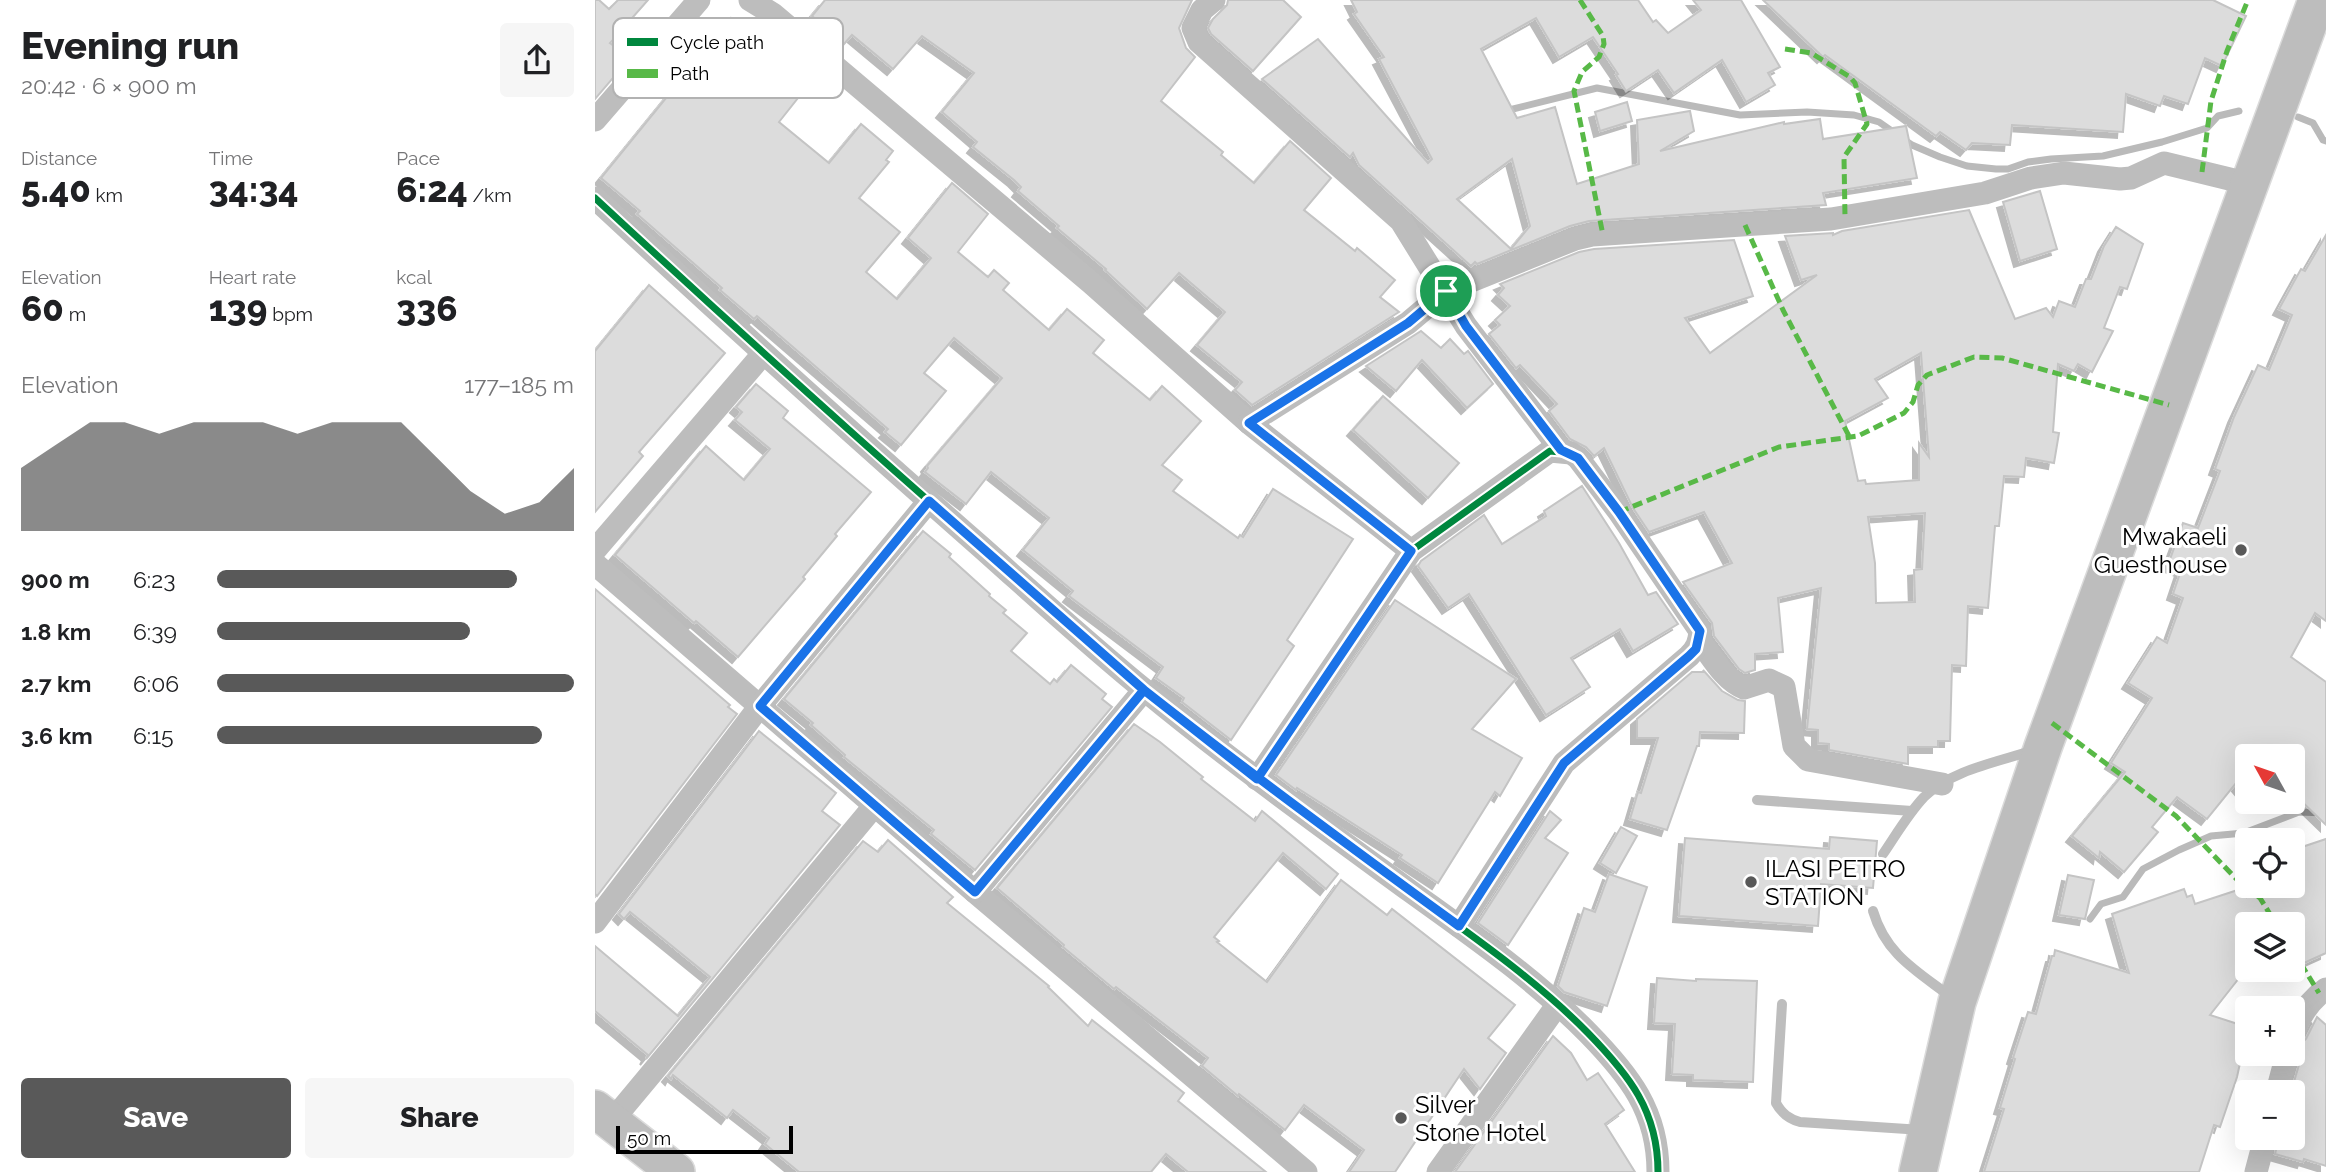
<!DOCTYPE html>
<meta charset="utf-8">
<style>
:root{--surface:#fff;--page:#f6f6f6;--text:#202124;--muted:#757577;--accent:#595959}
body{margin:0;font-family:Raleway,sans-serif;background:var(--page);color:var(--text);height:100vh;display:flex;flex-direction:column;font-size:26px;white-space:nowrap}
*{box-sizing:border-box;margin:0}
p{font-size:23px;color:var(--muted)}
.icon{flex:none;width:38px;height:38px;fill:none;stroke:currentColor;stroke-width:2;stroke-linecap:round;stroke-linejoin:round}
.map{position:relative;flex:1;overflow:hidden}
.side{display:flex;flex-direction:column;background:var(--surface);width:595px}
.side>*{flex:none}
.needle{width:46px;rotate:310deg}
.fabs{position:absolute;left:1640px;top:744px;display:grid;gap:14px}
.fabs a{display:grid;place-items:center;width:70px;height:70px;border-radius:7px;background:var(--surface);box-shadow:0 7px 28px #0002;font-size:35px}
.scale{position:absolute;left:21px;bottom:18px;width:177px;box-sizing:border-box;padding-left:7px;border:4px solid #000;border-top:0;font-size:19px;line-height:24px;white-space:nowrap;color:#000;-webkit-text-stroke:5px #fff;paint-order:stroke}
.pin{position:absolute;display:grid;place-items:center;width:60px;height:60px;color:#fff;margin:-30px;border:4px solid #fff;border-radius:50%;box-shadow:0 2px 7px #0007}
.round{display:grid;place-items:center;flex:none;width:74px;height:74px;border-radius:7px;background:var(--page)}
.overview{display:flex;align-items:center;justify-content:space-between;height:119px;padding:0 21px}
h1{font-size:38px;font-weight:800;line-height:52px}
.stats{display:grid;grid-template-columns:repeat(3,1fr);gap:10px;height:119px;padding:7px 21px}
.stats div{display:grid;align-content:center}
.stats b{font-size:35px;font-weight:800}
.stats small{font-size:19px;font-weight:400}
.stats p{font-size:19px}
.chart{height:196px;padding:14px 21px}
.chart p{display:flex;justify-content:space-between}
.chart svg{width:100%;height:126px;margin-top:7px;fill:var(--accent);opacity:.7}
.primary-button{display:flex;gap:14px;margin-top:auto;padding:14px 21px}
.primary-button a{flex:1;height:80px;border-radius:7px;background:var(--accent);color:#fff;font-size:28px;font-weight:800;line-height:80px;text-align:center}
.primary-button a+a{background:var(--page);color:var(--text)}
ul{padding:0 21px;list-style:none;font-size:23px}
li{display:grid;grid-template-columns:112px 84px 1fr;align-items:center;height:52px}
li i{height:18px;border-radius:9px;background:var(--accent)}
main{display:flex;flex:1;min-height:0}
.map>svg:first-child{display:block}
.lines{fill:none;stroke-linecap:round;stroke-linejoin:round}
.stream{stroke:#bababa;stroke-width:7}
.building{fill:#dcdcdc;stroke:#c4c4c4;stroke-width:2;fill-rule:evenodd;filter:url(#shadow)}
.trunk-casing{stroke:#dbdbdb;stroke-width:40}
.service{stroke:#bdbdbd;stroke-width:10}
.minor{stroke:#bdbdbd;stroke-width:23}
.trunk{stroke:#bdbdbd;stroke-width:37}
.quiet{stroke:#58b947;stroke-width:5;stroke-dasharray:10 5;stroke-linecap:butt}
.cycleway-casing{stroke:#fff;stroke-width:11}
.cycleway{stroke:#00873e;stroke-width:7}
.route-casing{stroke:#fff;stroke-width:14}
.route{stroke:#1a73e8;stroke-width:9}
.poi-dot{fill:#595959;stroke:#fff;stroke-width:2.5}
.labels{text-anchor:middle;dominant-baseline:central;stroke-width:6;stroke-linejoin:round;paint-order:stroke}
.poi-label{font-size:24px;fill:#000;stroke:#fff;text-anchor:start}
.key{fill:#fff;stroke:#b2b2b2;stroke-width:2}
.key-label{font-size:19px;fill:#000}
</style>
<main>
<section class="side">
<div class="overview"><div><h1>Evening run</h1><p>20:42 · 6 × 900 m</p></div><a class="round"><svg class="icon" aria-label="share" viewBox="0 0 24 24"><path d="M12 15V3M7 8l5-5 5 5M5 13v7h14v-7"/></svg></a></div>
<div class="stats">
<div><p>Distance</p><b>5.40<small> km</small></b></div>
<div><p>Time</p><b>34:34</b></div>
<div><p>Pace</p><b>6:24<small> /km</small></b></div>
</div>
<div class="stats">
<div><p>Elevation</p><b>60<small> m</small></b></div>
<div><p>Heart rate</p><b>139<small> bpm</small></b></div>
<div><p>kcal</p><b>336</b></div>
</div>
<div class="chart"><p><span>Elevation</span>177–185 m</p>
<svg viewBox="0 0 160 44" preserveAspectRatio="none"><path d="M0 44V22L10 14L20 6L30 6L40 10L50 6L60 6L70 6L80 10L90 6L100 6L110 6L120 18L130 30L140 38L150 34L160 22V44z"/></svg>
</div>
<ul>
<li><b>900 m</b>6:23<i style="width:84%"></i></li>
<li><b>1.8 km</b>6:39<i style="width:71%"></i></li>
<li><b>2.7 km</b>6:06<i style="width:100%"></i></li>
<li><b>3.6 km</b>6:15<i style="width:91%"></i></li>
</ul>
<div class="primary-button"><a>Save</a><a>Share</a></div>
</section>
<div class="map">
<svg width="1731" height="1172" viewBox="0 0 1731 1172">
<defs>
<filter id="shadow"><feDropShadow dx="-6" dy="6" stdDeviation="0" flood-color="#0004"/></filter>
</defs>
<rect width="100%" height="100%" fill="#fff"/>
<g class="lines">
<!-- stream -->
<g class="stream">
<polyline points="910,111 1002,88 1145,115 1212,112 1259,115 1284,122 1317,145 1345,157 1372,166 1401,169 1413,169 1433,162 1456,159 1508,156 1567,142 1612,128 1623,116 1644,111"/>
<polyline points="1703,117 1718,123 1728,140 1731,141"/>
<polyline points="1495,919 1506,904 1528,897 1548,869 1584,850 1616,836 1649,833 1704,812 1731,813"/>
</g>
</g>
<!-- building -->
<g class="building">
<polygon points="0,0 4,0 14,9 23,0 53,0 15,43 35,58 0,99"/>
<polygon points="230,0 597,0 584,28 591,48 600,57 566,101 628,152 626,155 659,183 695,141 736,178 709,210 760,251 762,248 800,280 785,297 804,312 657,405 640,390 647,382 602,345 630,312 584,273 552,309 510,270 511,269 462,228 464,226 423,191 426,187 419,180 378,147 382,142 347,112 379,73 327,36 298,69 257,35 249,44 217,16"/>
<polygon points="633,0 688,0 706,17 658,71 616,34 613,28 618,19 632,5"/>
<path d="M 756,0 L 1043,0 L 1058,22 L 1061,20 L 1073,33 L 1106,10 L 1098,0 L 1146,0 L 1185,67 L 1173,73 L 1180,85 L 1151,102 L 1127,60 L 1079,93 L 1063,70 L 1031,91 L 1021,75 L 1023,74 L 998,37 L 964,57 L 941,18 L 886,49 L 922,118 L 960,107 L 982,184 L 1044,164 L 1042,120 L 1095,111 L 1099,131 L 1065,151 L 1189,122 L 1189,124 L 1225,119 L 1228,139 L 1311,126 L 1322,178 L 1228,193 L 1231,205 L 994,221 L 975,226 L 882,264 L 880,262 L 876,266 L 764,165 L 758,153 L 755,157 L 667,79 L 723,39 L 833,163 L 837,159 L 784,59 L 789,57 L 759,14 L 762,12 ZM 917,159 L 935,226 L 916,249 L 862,199 Z"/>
<polygon points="1168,0 1618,0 1651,16 1627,66 1610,58 1593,104 1569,96 1565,106 1531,94 1528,132 1417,125 1415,145 1377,143 1371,150 1345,132 1341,136 1230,55 1228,57"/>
<polygon points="136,18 179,53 189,41 201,52 192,64 214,84 184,122 234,163 266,124 298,151 291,160 294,162 264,198 305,232 271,272 302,299 336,258 313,238 357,183 393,214 363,252 393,277 399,270 414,283 408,290 454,330 472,309 509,340 498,353 555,400 567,386 606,421 567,465 587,480 578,491 643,538 645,535 648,537 678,489 758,539 692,640 699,646 636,740 587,702 589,698 561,678 568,667 474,596 478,591 428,550 454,518 396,472 371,504 330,472 333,468 332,466 407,378 359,338 329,373 351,391 306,445 290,432 293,429 162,316 159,319 125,290 127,288 42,214 45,211 6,178"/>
<polygon points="1032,102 1037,121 1005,131 1000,112"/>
<polygon points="1445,191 1462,249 1425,261 1408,202"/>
<path d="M 1374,210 L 1420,319 L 1451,308 L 1458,317 L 1464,301 L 1480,307 L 1491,279 L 1496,279 L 1509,246 L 1521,227 L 1548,244 L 1532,289 L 1525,287 L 1509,328 L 1518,331 L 1497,372 L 1483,364 L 1479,371 L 1463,364 L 1458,432 L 1464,433 L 1459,463 L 1431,458 L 1429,477 L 1409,476 L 1404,526 L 1400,526 L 1393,608 L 1373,606 L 1371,666 L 1357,665 L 1355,741 L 1343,741 L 1343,747 L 1313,747 L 1313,764 L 1234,750 L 1234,744 L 1223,743 L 1223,730 L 1212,729 L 1226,588 L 1183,598 L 1188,652 L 1160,654 L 1160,670 L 1150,673 L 1144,669 L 1119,636 L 1117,623 L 1088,582 L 1137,563 L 1109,512 L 1054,532 L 1038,508 L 1009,448 L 999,456 L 991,447 L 975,439 L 954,411 L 962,404 L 925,365 L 921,368 L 894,334 L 905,325 L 900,320 L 915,306 L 903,295 L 909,288 L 905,284 L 984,252 L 999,249 L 1139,240 L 1158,296 L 1090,318 L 1115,353 L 1222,275 L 1206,280 L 1190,236 L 1238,233 L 1238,235 L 1247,231 ZM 1326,353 L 1334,457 L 1324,443 L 1324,480 L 1271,484 L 1270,480 L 1263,481 L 1250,421 L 1293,398 L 1280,379 ZM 1330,513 L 1327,569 L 1319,570 L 1320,602 L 1281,603 L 1280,563 L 1273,517 Z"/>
<polygon points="1731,235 1731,621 1720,613 1696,657 1731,682 1731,825 1698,793 1698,756 1652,756 1652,796 1641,783 1612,819 1582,797 1557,827 1563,832 1529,872 1505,852 1504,858 1477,836 1530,772 1516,763 1557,698 1533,683 1562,637 1572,643 1588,598 1578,594 1586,570 1573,565 1588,523 1603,528 1625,471 1620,469 1639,417 1663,365 1674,370 1697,315 1684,309 1706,269 1710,271"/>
<polygon points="54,285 130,353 44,452 48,456 0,512 0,351"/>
<polygon points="826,331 846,348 855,339 869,354 873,351 898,384 872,408 827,360 801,391 771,366"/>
<polygon points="161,384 193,411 188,418 276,492 240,534 242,536 208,577 210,579 143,657 101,621 99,623 20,555 111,446 149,480 175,449 140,420 147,412 141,407"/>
<polygon points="788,396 864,463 833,498 758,430"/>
<polygon points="987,486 1024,543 1053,595 1061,592 1083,624 1038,651 1025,629 976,658 995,687 951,715 874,594 853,608 823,566 826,561 889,515 907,544 951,516 949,511"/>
<polygon points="328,531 356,554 354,557 395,594 394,596 411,610 408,613 432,633 416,651 455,684 459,679 462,682 476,665 511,694 507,699 517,707 380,870 336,834 339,830 249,757 250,755 216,725 218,723 189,699"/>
<polygon points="0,589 135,705 133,707 142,714 2,896 0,894"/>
<polygon points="800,600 921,679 877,729 927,758 905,796 900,792 843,883 805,858 807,855 702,788 701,790 681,775"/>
<polygon points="1108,670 1127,691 1143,700 1150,701 1149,733 1105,732 1104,746 1102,746 1072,830 1035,819 1043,792 1046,793 1063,738 1042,738 1042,719 1097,672 1109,672"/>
<polygon points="539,724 565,742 608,777 606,779 660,821 667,811 743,874 731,889 688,853 619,937 624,941 622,942 672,982 746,880 792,915 797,909 920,1005 893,1038 911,1053 885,1089 869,1069 800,1172 754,1172 769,1150 709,1105 690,1130 644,1094 643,1096 607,1066 613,1058 521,987 519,989 468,947 469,945 402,888"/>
<polygon points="164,731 241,793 227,811 245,825 51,1059 53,1055 0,1011 0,946 83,1016 115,977 35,912 29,919 24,914"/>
<polygon points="955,811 966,820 950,838 973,853 913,945 883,923"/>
<polygon points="1026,827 1042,836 1021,873 1005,863"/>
<polygon points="1235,837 1282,841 1278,888 1226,884 1223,926 1084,916 1090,838 1234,849"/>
<polygon points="1731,839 1731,953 1698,968 1698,924 1652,924 1652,968 1615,1015 1652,1027 1652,1031 1642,1077 1625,1127 1619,1125 1604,1172 1389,1172 1409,1109 1405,1108 1420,1059 1418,1058 1433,1012 1441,1014 1457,956 1459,956 1460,950 1534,973 1517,914 1589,889 1592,897 1597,895 1600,904 1652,887 1652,897 1675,886 1698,886 1698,850"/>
<polygon points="293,840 358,897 352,903 454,986 453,987 493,1026 497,1020 589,1093 583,1101 671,1172 593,1172 571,1154 556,1172 204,1172 170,1144 174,1138 138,1110 132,1118 78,1075 76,1079 73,1076 268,841 283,852"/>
<polygon points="1014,874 1052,887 1012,1006 969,992 963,986 989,908 1000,912"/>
<polygon points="1473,875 1499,880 1490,919 1464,915"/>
<polygon points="1062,978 1101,981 1101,979 1162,981 1158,1082 1098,1080 1098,1075 1077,1074 1080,1024 1059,1023"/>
<polygon points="1722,1017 1731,1025 1731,1166 1709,1159 1708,1162 1680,1154 1684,1138 1698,1138 1696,1092 1706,1058 1703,1046 1711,1039"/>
<polygon points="958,1036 976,1053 992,1080 1003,1073 1029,1110 1010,1124 1040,1172 860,1172"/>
</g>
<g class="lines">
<!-- trunk casing -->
<g class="trunk-casing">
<g id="trunk">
<polyline points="0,1109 81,1172"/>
<polyline points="1323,1172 1362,1002 1448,747 1722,0"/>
</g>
</g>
<!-- service -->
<g class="service">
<polyline points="1162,800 1317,811"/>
<path d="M 1288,854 C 1301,835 1313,814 1329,797 C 1356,770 1403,762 1439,750"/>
<path d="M 1278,911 C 1291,955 1322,971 1356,997"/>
<path d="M 1187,1004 L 1181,1103 C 1187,1114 1194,1119 1205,1122 L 1327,1130"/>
</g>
<!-- minor -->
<g class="minor">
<polyline points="155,0 178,14 495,282 654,423 816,551"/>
<polyline points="619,0 607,10 598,28 604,42 806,221 871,326 966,450"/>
<polyline points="0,120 104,0"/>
<path d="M 0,198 C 127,316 256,433 386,547 C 441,596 495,646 552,692 C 637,762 726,826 815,891 C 876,935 940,979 993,1033 C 1034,1075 1063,1111 1063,1172"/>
<polyline points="654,423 813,323 851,291 980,239 997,235 1236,219 1390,193 1436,178 1469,173 1525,179 1536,178 1569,163 1655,184"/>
<polyline points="0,550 168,354"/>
<polyline points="0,564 380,892 711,1172"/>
<path d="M 1104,640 C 1117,657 1129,680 1149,688 L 1174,680 L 1189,687 L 1199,746 L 1213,760 L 1347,784"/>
<path d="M 662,779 L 816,551 L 955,451 L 976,453 L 983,458 L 1024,512 L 1105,631 C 1104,642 1102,648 1094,656 L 969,763 L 864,926"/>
<polyline points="380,892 549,690"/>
<polyline points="0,922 165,706 334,501"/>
<path d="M 1698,1033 C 1705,1015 1715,1000 1731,989"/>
<polyline points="1682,1092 1692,1054"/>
<polyline points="16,1122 280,805"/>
<polyline points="843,1172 963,1004"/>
<polyline points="1661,1172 1670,1138"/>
</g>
<!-- trunk -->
<use href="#trunk" class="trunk"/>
<!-- quiet -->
<g class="quiet">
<polyline points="985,0 1008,36 1009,44 1004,57 987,72 979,91 1008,235"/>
<polyline points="1190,49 1216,53 1255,77 1260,83 1272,124 1249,157 1250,217"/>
<polyline points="1607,172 1616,101 1632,51 1653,0"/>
<polyline points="1150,225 1188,310 1254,436"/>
<polyline points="1024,512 1184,447 1263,436 1309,413 1318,402 1323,385 1332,375 1379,357 1407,358 1574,405"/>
<polyline points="1457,723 1581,816 1650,888 1665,898 1681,924"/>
<polyline points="1698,951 1724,993"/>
</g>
<!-- cycleway casing -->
<g class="cycleway-casing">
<g id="cycleway">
<path d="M 0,198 C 127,316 256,433 386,547 C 441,596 495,646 552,692 C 637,762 726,826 815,891 C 876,935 940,979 993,1033 C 1034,1075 1063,1111 1063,1172"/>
<path d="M 662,779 L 816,551 L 955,451 L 976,453 L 983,458 L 1024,512 L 1105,631 C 1104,642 1102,648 1094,656 L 969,763 L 864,926"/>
</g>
</g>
<!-- cycleway -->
<use href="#cycleway" class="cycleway"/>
</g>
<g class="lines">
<!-- route casing -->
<g class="route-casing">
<path id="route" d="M 851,291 L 813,323 L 654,423 L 816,551 L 662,779 L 549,690 L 334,501 L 165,706 L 380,892 L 549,690 C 652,771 758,849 864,926 L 969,763 L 1094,656 L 1101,649 L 1105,631 L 1024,512 L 983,458 L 966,450 L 871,326 L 851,291"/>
</g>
<!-- route -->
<use href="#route" class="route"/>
</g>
<!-- markers -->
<g class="poi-dot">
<circle cx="1646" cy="550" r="7"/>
<circle cx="1156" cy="882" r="7"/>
<circle cx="806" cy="1118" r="7"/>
</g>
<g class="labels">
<!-- poi labels -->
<g class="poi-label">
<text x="1632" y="536" text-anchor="end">Mwakaeli<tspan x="1632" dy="28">Guesthouse</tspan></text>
<text x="1170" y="868">ILASI PETRO<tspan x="1170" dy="28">STATION</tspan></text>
<text x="820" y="1104">Silver<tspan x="820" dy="28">Stone Hotel</tspan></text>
</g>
</g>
<!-- legend -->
<rect x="18" y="18" width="230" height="80" rx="10" class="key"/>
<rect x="32" y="38" width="31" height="8" fill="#00873e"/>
<rect x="32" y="69" width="31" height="9" fill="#58b947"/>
<g class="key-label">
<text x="75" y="49">Cycle path</text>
<text x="75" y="80">Path</text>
</g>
</svg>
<div class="fabs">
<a><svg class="needle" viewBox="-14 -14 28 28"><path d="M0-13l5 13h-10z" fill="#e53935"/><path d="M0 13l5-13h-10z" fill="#757577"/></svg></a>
<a><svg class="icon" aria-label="locate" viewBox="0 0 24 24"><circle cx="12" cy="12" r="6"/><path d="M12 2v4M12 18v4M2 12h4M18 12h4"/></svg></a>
<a><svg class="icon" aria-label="layers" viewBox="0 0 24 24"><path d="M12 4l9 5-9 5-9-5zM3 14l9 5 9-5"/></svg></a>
<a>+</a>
<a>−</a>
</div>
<div class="scale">50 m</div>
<div class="pin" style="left:851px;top:291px;background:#1e9e55"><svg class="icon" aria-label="arrive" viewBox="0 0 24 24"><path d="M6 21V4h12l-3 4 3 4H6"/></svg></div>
</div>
</main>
